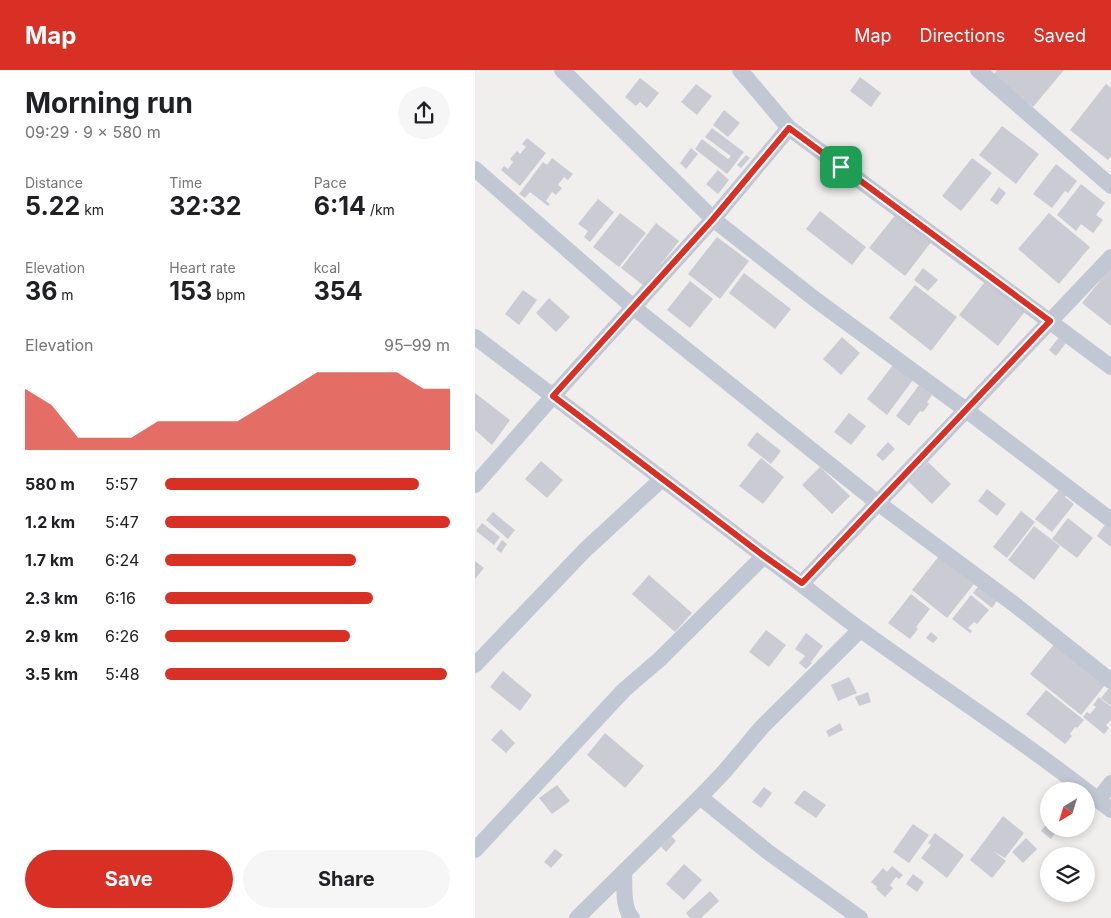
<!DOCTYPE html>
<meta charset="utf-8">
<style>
:root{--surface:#fff;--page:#f6f6f6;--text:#202124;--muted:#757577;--accent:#d93025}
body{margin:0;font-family:Inter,sans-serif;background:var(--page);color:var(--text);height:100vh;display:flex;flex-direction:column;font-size:19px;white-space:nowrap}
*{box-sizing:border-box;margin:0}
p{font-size:16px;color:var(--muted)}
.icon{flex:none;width:28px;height:28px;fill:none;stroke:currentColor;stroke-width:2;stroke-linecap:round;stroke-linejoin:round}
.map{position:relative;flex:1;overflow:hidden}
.drawer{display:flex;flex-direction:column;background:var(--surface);width:475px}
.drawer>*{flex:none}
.needle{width:32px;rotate:218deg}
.controls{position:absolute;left:565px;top:712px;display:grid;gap:10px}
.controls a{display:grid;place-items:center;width:55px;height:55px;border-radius:50%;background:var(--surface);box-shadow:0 2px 8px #0003;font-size:25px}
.pin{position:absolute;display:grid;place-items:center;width:42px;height:42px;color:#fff;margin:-21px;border-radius:10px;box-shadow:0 2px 8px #0006}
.round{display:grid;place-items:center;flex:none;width:52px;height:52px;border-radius:26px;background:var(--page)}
.headline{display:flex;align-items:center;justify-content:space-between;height:85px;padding:0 25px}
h1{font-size:28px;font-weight:700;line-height:38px}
.stats{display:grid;grid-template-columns:repeat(3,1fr);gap:8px;height:85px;padding:5px 25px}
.stats div{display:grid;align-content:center}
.stats b{font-size:25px;font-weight:700}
.stats small{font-size:14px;font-weight:400}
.stats p{font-size:14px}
.chart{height:140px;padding:10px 25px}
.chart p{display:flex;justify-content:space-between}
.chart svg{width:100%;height:90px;margin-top:5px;fill:var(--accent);opacity:.7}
.primary-button{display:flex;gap:10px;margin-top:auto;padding:10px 25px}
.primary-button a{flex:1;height:58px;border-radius:30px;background:var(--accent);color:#fff;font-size:20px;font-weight:700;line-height:58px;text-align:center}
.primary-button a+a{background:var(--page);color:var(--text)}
ul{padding:0 25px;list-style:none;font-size:16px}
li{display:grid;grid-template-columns:80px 60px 1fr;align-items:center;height:38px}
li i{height:12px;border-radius:6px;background:var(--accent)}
header{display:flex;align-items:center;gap:30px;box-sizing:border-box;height:70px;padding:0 25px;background:var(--accent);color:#fff}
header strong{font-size:24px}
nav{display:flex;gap:28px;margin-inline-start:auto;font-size:18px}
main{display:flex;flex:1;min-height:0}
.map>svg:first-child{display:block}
.building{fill:#cbccd3}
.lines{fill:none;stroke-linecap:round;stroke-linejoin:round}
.street{stroke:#c2c8d3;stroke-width:16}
.route-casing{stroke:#fff;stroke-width:10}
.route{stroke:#d93025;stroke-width:6}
</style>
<header>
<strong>Map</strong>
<nav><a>Map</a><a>Directions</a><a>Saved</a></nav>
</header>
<main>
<section class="drawer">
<div class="headline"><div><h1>Morning run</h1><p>09:29 · 9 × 580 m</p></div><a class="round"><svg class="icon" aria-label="share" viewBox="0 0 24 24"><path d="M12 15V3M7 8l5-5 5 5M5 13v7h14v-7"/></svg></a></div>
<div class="stats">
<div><p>Distance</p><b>5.22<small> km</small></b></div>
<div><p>Time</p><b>32:32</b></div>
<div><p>Pace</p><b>6:14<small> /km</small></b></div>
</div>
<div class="stats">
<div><p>Elevation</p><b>36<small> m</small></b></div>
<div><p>Heart rate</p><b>153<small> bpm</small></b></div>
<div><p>kcal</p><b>354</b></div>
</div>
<div class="chart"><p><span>Elevation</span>95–99 m</p>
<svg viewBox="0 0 160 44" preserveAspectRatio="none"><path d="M0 44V14L10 22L20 38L30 38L40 38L50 30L60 30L70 30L80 30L90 22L100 14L110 6L120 6L130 6L140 6L150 14L160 14V44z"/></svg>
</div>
<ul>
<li><b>580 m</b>5:57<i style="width:89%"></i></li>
<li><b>1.2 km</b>5:47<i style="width:100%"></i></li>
<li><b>1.7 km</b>6:24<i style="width:67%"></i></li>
<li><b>2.3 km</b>6:16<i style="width:73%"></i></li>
<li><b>2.9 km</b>6:26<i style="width:65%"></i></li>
<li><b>3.5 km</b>5:48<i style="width:99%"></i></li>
</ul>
<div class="primary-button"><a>Save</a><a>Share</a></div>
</section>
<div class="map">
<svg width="636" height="848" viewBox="0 0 636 848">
<rect width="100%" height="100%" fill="#f1eeee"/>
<!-- building -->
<g class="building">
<polygon points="522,0 589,0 558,37 518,5"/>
<polygon points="385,7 406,23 396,37 375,21"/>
<polygon points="165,8 184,23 172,38 165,32 161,36 150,27"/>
<polygon points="221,14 237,26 222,45 206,32"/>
<polygon points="631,14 636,18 636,86 633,90 595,60"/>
<polygon points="249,40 265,53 253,67 238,55"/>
<polygon points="527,56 564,84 541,114 504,85"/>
<polygon points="237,58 269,82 252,104 220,79 227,69 253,89 256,86 230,67"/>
<polygon points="52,68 71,83 45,116 26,100 29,96 33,99 38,92 35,89 42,81 45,84 51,77 47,74"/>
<polygon points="216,78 223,84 211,99 205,93"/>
<polygon points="271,85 275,88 266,98 262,95"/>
<polygon points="77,88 98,104 93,110 89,107 83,115 87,118 81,125 77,122 71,131 75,134 73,136 55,122 50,128 44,124 68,92 72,95"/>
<polygon points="497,88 517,103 486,141 467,126"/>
<polygon points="581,94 602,111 593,123 590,121 577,138 558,124"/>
<polygon points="243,100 254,110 243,124 231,114"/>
<polygon points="606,114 630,133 621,145 628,150 618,163 606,154 601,161 582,145"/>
<polygon points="524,117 531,123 522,135 515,130"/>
<polygon points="123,129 139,142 115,172 109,167 113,161 103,154"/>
<polygon points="345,141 391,177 377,195 331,159"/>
<polygon points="145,143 171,163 144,197 118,177"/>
<polygon points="422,143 457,171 430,206 394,178"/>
<polygon points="574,143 615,177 584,214 543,179"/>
<polygon points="181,153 204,171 169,216 146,198"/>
<polygon points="242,167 274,191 245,229 213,204"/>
<polygon points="636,197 636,256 607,233"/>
<polygon points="448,198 463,210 453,221 439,210"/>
<polygon points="269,203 316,239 300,259 254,223"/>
<polygon points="513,208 552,239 523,276 484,245"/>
<polygon points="215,211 238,229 215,258 192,240"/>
<polygon points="440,215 482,247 456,281 414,248"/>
<polygon points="48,220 62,230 44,255 30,244"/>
<polygon points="74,228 95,247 81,262 61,243"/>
<polygon points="367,267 385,283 366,305 348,289"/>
<polygon points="584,267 591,273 581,286 574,280"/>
<polygon points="418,295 438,310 412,345 392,329"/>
<polygon points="444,315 457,325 452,332 454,334 448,342 445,341 434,356 421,346"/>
<polygon points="0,323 35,350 17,375 0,360"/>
<polygon points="374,343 391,356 376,375 359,362"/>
<polygon points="282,362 306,381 296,394 272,375"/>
<polygon points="413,372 420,379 408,391 401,385"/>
<polygon points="286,388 309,407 288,434 264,416"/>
<polygon points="66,391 88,410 72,428 50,409"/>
<polygon points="453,392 476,414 457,434 434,412"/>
<polygon points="345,397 375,426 357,444 327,415"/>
<polygon points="587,416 595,422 590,427 599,434 577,462 560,449"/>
<polygon points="512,419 531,434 522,446 503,431"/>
<polygon points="546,441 560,452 532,488 518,477"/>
<polygon points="18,442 40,460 33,469 11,450"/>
<polygon points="593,448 618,468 602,488 577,469"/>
<polygon points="632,452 636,455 636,477 622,466"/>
<polygon points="7,453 25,467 19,475 1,461"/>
<polygon points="559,456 585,476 559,510 533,490"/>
<polygon points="27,470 32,474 26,483 21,479"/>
<polygon points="464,486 499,514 472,548 437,520"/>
<polygon points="0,491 9,498 0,509"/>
<polygon points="174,505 217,543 200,562 157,524"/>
<polygon points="506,513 524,528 517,538 498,523"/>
<polygon points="436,524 455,539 441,557 443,559 435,569 413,553"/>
<polygon points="496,525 514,540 502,554 499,552 493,558 497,561 495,563 477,549"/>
<polygon points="291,560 311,575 294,597 274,582"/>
<polygon points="456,562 463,568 458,573 451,568"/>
<polygon points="331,563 348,576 336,592 332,589 337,593 331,599 324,593 330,586 320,579"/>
<polygon points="580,573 631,614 606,645 555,604"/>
<polygon points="28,601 57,625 45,641 15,617"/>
<polygon points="374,607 382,623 363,631 356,615"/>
<polygon points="635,617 636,618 636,636 626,628"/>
<polygon points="571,620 609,650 602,658 600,657 595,664 597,666 590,674 551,644"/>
<polygon points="393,622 396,632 384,636 380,627"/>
<polygon points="624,627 636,637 636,650 631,655 634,658 629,664 608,647 612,642 615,644 621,637 618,635"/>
<polygon points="365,653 368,660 354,667 351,661"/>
<polygon points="26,659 40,673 31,683 16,670"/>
<polygon points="130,663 169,696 150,718 112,685"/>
<polygon points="82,715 95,731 77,744 64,728"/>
<polygon points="289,717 297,723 286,738 277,732"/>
<polygon points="329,720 351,735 341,748 319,733"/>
<polygon points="528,746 549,763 530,788 518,781 531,791 517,808 495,790"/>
<polygon points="438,754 454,765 434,793 418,782"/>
<polygon points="571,755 574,759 581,762 576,769 566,761"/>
<polygon points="460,763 489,785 472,808 446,788 456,775 453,773"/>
<polygon points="196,766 201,771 191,782 186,777"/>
<polygon points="551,768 562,779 548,793 537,782"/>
<polygon points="80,779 88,785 76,798 69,792"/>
<polygon points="209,794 227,810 209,830 191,814"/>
<polygon points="417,796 428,805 424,809 421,807 415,815 418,818 410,827 401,819 402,817 396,812 408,798 412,802"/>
<polygon points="438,804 449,812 442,822 431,814"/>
<polygon points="235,821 244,831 226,848 215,848 211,843"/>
</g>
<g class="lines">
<!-- street -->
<g class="street">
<polyline points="87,0 238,149 341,230 491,340 636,450"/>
<polyline points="265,0 314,58 636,297"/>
<polyline points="503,0 636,116"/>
<polyline points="0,99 158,237 403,433 539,534 636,611"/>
<path d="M 0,267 L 289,486 C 322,510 353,536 386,560 C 469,620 556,676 636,740"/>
<polyline points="0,415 78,326 238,149 314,58"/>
<polyline points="327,513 636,187"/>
<polyline points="0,595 110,480 187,409"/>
<polyline points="225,727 293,782 385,848"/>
<polyline points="623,730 636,713"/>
<polyline points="0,780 149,620 185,589 289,486"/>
<path d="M 149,802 C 150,816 147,837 157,848"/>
<polyline points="102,848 225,727 249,702 287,657 385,560"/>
</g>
</g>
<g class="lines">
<!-- route casing -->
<g class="route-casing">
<polygon id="route" points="314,58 575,251 327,513 289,486 78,326 238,149"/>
</g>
<!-- route -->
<use href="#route" class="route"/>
</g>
</svg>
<div class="controls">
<a><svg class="needle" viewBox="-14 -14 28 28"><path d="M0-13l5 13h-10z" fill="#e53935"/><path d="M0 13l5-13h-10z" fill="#757577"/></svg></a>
<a><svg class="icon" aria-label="layers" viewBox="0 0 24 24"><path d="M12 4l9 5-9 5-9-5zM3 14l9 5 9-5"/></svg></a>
</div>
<div class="pin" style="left:366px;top:97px;background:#1e9e55"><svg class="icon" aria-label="arrive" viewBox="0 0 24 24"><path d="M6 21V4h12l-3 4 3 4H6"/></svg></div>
</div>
</main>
